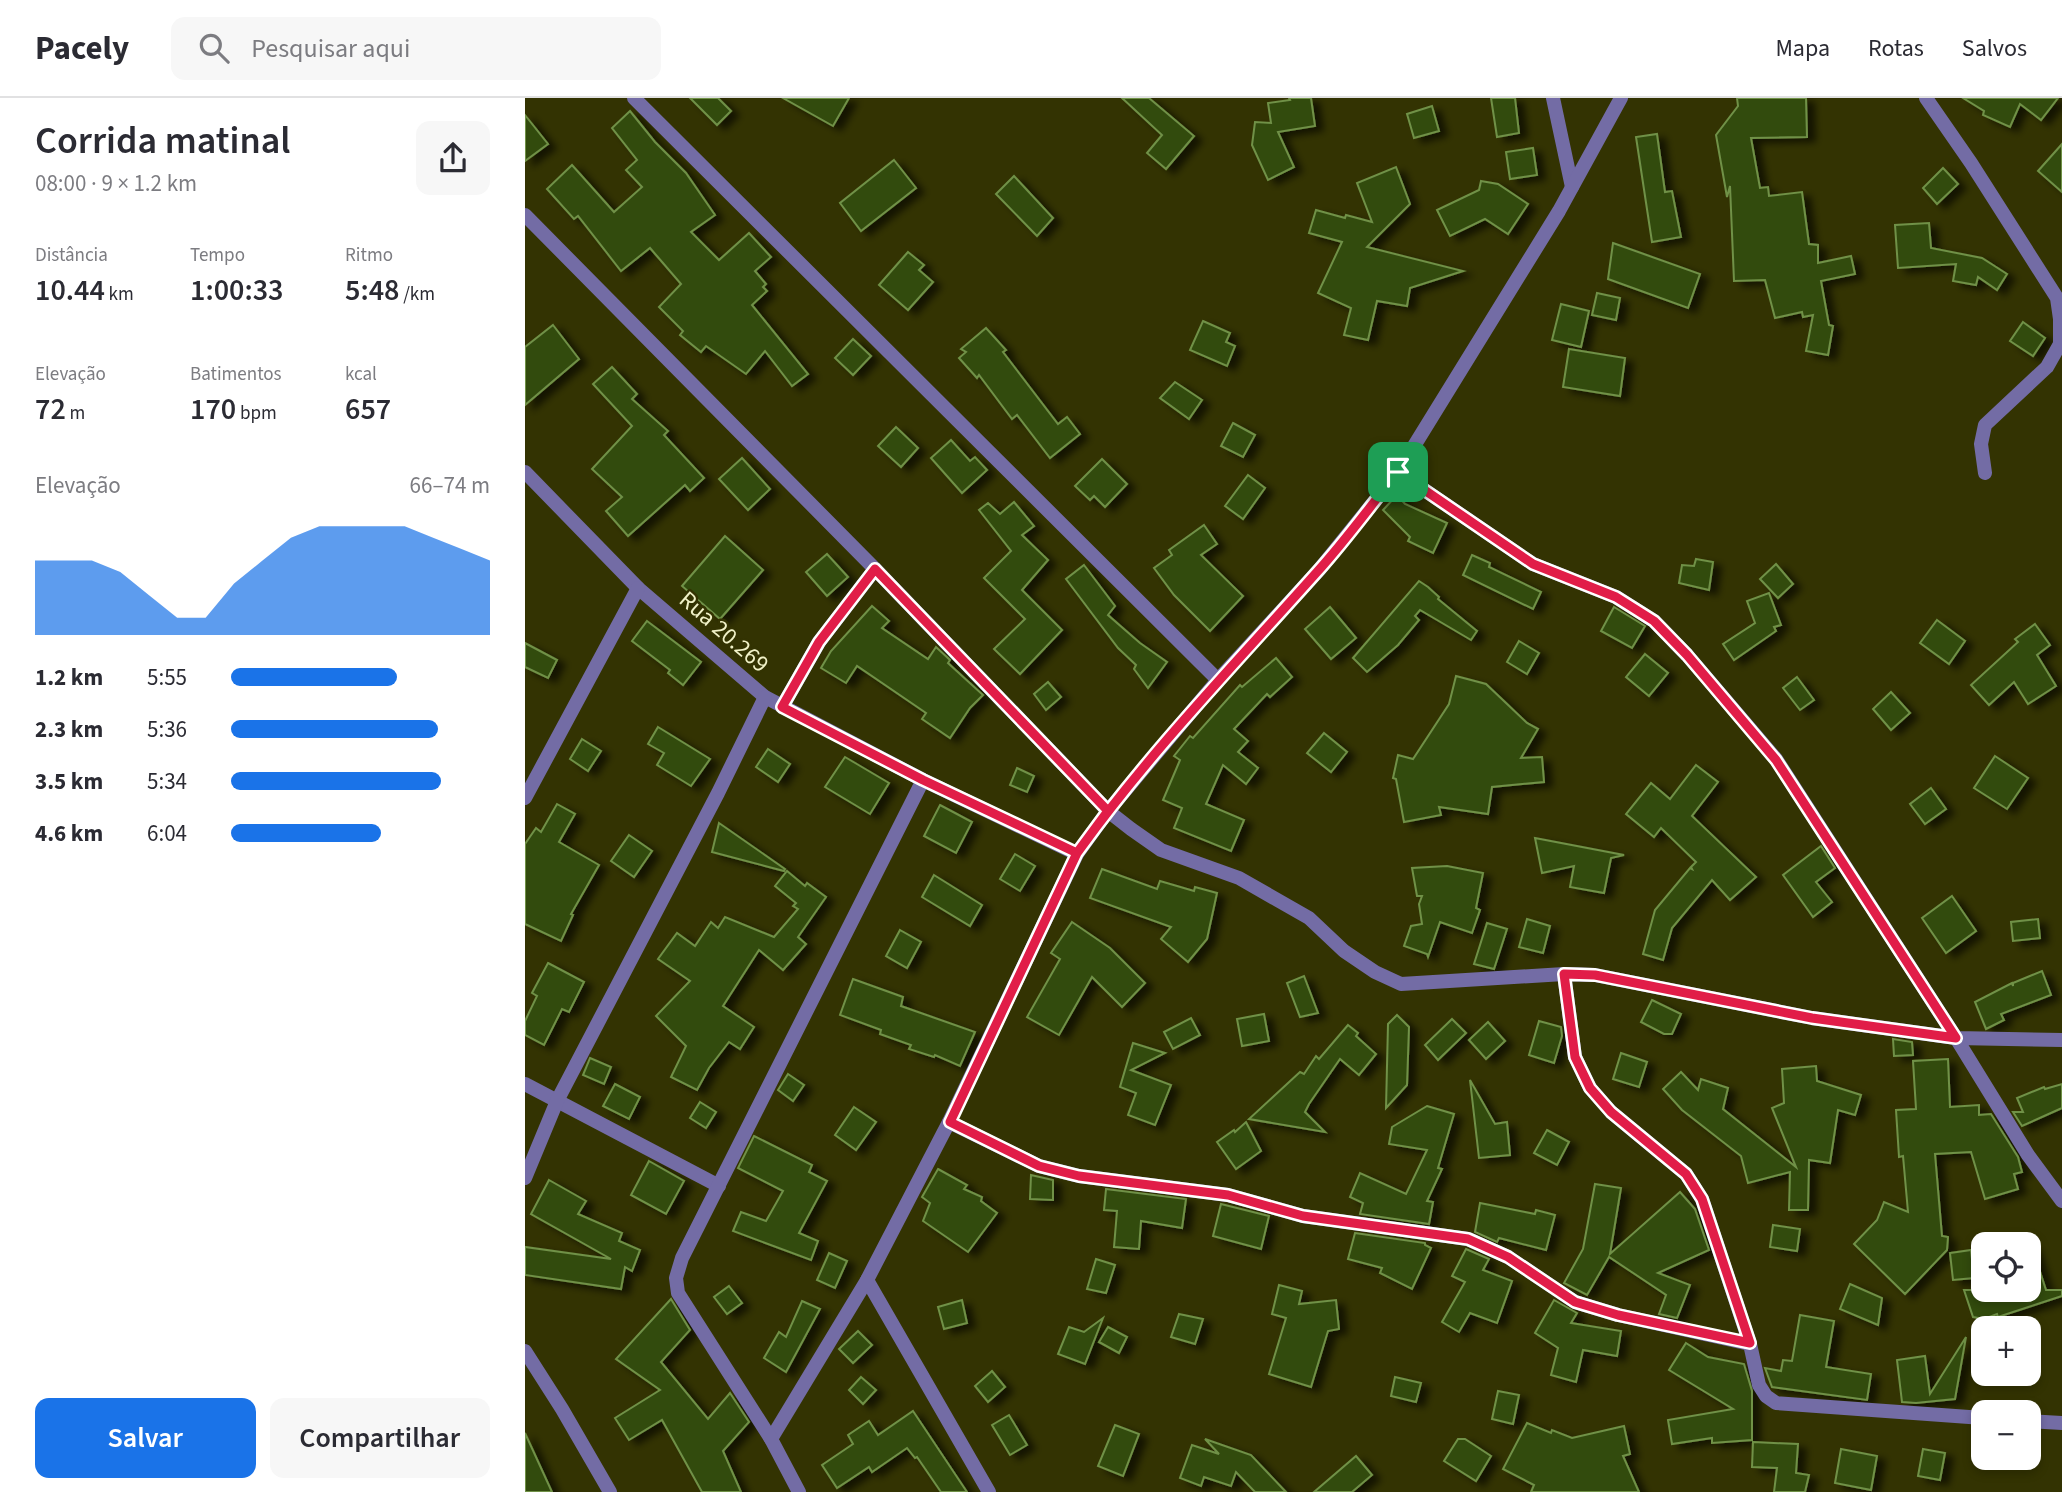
<!DOCTYPE html>
<html lang="pt">
<meta charset="utf-8">
<style>
:root{--surface:#fff;--page:#f7f7f7;--text:#2b2b33;--muted:#7c7c81;--line:#e1e1e2;--accent:#1a73e8}
body{margin:0;font-family:"Source Sans 3",sans-serif;background:var(--page);color:var(--text);height:100vh;display:flex;flex-direction:column;font-size:26px;white-space:nowrap}
*{box-sizing:border-box;margin:0}
p{font-size:23px;color:var(--muted)}
.icon{flex:none;width:38px;height:38px;fill:none;stroke:currentColor;stroke-width:2;stroke-linecap:round;stroke-linejoin:round}
.map{position:relative;flex:1;overflow:hidden}
.panel{display:flex;flex-direction:column;background:var(--surface);width:525px}
.panel>*{flex:none}
.tools{position:absolute;left:1446px;top:1134px;display:grid;gap:14px}
.tools a{display:grid;place-items:center;width:70px;height:70px;border-radius:14px;background:var(--surface);box-shadow:0 4px 10px #0003;font-size:35px}
.pin{position:absolute;display:grid;place-items:center;width:60px;height:60px;color:#fff;margin:-30px;border-radius:14px;box-shadow:0 4px 10px #0006}
.round{display:grid;place-items:center;flex:none;width:74px;height:74px;border-radius:14px;background:var(--page)}
.summary{display:flex;align-items:center;justify-content:space-between;height:119px;padding:0 35px}
h1{font-size:38px;font-weight:600;line-height:52px}
.stats{display:grid;grid-template-columns:repeat(3,1fr);gap:10px;height:119px;padding:7px 35px}
.stats div{display:grid;align-content:center}
.stats b{font-size:30px;font-weight:600}
.stats small{font-size:19px;font-weight:400}
.stats p{font-size:19px}
.chart{height:196px;padding:14px 35px}
.chart p{display:flex;justify-content:space-between}
.chart svg{width:100%;height:126px;margin-top:7px;fill:var(--accent);opacity:.7}
.cta{display:flex;gap:14px;margin-top:auto;padding:14px 35px}
.cta a{flex:1;height:80px;border-radius:14px;background:var(--accent);color:#fff;font-size:28px;font-weight:600;line-height:80px;text-align:center}
.cta a+a{background:var(--page);color:var(--text)}
ul{padding:0 35px;list-style:none;font-size:23px}
li{display:grid;grid-template-columns:112px 84px 1fr;align-items:center;height:52px}
li i{height:18px;border-radius:9px;background:var(--accent)}
header{display:flex;align-items:center;gap:42px;box-sizing:border-box;height:98px;padding:0 35px;background:var(--surface);border-bottom:2px solid var(--line)}
header strong{font-size:33px}
nav{display:flex;gap:38px;margin-inline-start:auto;font-size:24px}
.search{width:490px;height:63px;background:var(--page);display:flex;align-items:center;gap:18px;box-sizing:border-box;padding:0 24px;border-radius:14px;color:var(--muted);font-size:26px}
main{display:flex;flex:1;min-height:0}
.map>svg:first-child{display:block}
.building{fill:#334b11;stroke:#709147;stroke-width:2;filter:url(#shadow)}
.lines{fill:none;stroke-linecap:round;stroke-linejoin:round}
.minor{stroke:#736ca5;stroke-width:14}
.route-casing{stroke:#fff;stroke-width:14}
.route{stroke:#e11d48;stroke-width:9}
.labels{text-anchor:middle;dominant-baseline:central;stroke-width:5;stroke-linejoin:round;paint-order:stroke}
.street-label{font-size:24px;fill:#f1f2c8;stroke:#333302}
</style>
<header>
<strong>Pacely</strong>
<div class="search"><svg class="icon" aria-label="search" viewBox="0 0 24 24"><circle cx="10" cy="10" r="6"/><path d="M15 15l6 6"/></svg>Pesquisar aqui</div>
<nav><a>Mapa</a><a>Rotas</a><a>Salvos</a></nav>
</header>
<main>
<section class="panel">
<div class="summary"><div><h1>Corrida matinal</h1><p>08:00 · 9 × 1.2 km</p></div><a class="round"><svg class="icon" aria-label="share" viewBox="0 0 24 24"><path d="M12 15V3M7 8l5-5 5 5M5 13v7h14v-7"/></svg></a></div>
<div class="stats">
<div><p>Distância</p><b>10.44<small> km</small></b></div>
<div><p>Tempo</p><b>1:00:33</b></div>
<div><p>Ritmo</p><b>5:48<small> /km</small></b></div>
</div>
<div class="stats">
<div><p>Elevação</p><b>72<small> m</small></b></div>
<div><p>Batimentos</p><b>170<small> bpm</small></b></div>
<div><p>kcal</p><b>657</b></div>
</div>
<div class="chart"><p><span>Elevação</span>66–74 m</p>
<svg viewBox="0 0 160 44" preserveAspectRatio="none"><path d="M0 44V18L10 18L20 18L30 22L40 30L50 38L60 38L70 26L80 18L90 10L100 6L110 6L120 6L130 6L140 10L150 14L160 18V44z"/></svg>
</div>
<ul>
<li><b>1.2 km</b>5:55<i style="width:64%"></i></li>
<li><b>2.3 km</b>5:36<i style="width:80%"></i></li>
<li><b>3.5 km</b>5:34<i style="width:81%"></i></li>
<li><b>4.6 km</b>6:04<i style="width:58%"></i></li>
</ul>
<div class="cta"><a>Salvar</a><a>Compartilhar</a></div>
</section>
<div class="map">
<svg width="1537" height="1394" viewBox="0 0 1537 1394">
<defs>
<filter id="shadow"><feDropShadow dx="8" dy="4.5" stdDeviation="3.5" flood-color="#0009"/></filter>
</defs>
<rect width="100%" height="100%" fill="#333302"/>
<!-- building -->
<g class="building">
<polygon points="165,0 193,0 206,13 192,27"/>
<polygon points="258,0 324,0 308,28"/>
<polygon points="597,0 624,0 669,38 641,71 622,55 637,37"/>
<polygon points="764,0 786,0 790,28 753,34 769,69 743,82 727,47 730,24 746,25 743,5 765,2"/>
<polygon points="966,0 990,0 994,35 972,39"/>
<polygon points="1212,0 1281,0 1282,39 1226,40 1235,90 1243,89 1244,98 1277,94 1284,146 1293,147 1293,165 1326,158 1330,176 1296,183 1304,227 1308,228 1303,257 1281,253 1288,217 1278,219 1277,214 1250,220 1240,182 1209,183 1205,88 1202,99 1191,37 1213,8"/>
<polygon points="1438,0 1533,0 1516,22 1495,6 1485,29 1458,17 1459,13"/>
<polygon points="907,8 914,33 889,40 882,16"/>
<polygon points="105,13 130,44 161,75 190,117 166,134 194,162 224,135 246,159 230,173 241,186 238,189 242,193 227,207 283,276 267,288 240,253 221,276 181,248 176,254 155,237 158,233 134,209 156,186 125,150 96,173 53,118 49,121 22,91 47,67 89,114 117,89 101,72 112,62 87,30"/>
<polygon points="0,17 23,46 0,63"/>
<polygon points="1132,36 1140,94 1147,93 1156,139 1127,144 1111,39"/>
<polygon points="1537,46 1537,94 1513,73"/>
<polygon points="1008,50 1012,77 985,81 981,54"/>
<polygon points="369,62 391,90 336,133 315,105"/>
<polygon points="871,69 885,106 842,149 938,173 885,190 882,208 852,203 843,242 819,237 826,210 793,195 817,144 784,135 791,112 820,120 821,117 847,124 832,85"/>
<polygon points="1418,70 1433,86 1412,106 1398,90"/>
<polygon points="489,78 528,120 512,138 471,96"/>
<polygon points="956,83 973,86 1003,106 983,136 960,121 925,138 912,112 954,92"/>
<polygon points="1404,125 1406,150 1457,160 1482,176 1472,192 1453,179 1451,187 1428,183 1431,166 1373,170 1370,127"/>
<polygon points="1088,145 1175,176 1163,210 1083,181"/>
<polygon points="383,154 399,167 394,172 408,184 383,212 354,187"/>
<polygon points="1072,195 1095,200 1091,222 1067,217"/>
<polygon points="1036,206 1064,213 1056,249 1027,242"/>
<polygon points="678,223 705,235 701,244 710,248 702,268 665,252"/>
<polygon points="1498,224 1520,240 1508,258 1485,243"/>
<polygon points="28,227 54,261 0,307 0,249"/>
<polygon points="461,230 481,252 478,254 533,326 542,319 555,336 525,360 492,317 487,321 454,277 452,280 434,260 441,254 436,251"/>
<polygon points="328,241 346,258 328,277 310,260"/>
<polygon points="1044,251 1100,260 1095,298 1038,289"/>
<polygon points="87,269 112,296 107,301 143,333 139,337 179,380 165,393 160,387 103,438 81,413 97,399 67,371 107,328 68,286"/>
<polygon points="650,284 677,302 664,321 635,300"/>
<polygon points="708,325 730,337 718,359 696,348"/>
<polygon points="371,329 393,350 376,369 353,348"/>
<polygon points="426,342 445,363 450,359 462,372 437,395 406,360"/>
<polygon points="217,360 245,391 223,412 194,381"/>
<polygon points="577,361 602,386 580,409 569,398 565,402 550,388"/>
<polygon points="723,377 740,390 718,421 700,408"/>
<polygon points="872,397 880,406 922,425 908,455 883,443 885,439 858,412"/>
<polygon points="489,404 509,428 497,437 523,462 497,492 537,532 495,576 469,551 500,521 459,480 486,453 454,412 463,405 475,416"/>
<polygon points="679,427 692,446 676,457 718,498 685,533 649,497 629,470 647,457 644,452"/>
<polygon points="200,438 238,472 195,521 157,488"/>
<polygon points="302,456 323,479 302,498 281,474"/>
<polygon points="947,457 965,465 964,469 1016,494 1008,511 938,477"/>
<polygon points="1171,461 1188,464 1184,492 1154,485 1157,467 1169,468"/>
<polygon points="1251,466 1268,486 1253,500 1235,481"/>
<polygon points="559,467 590,508 583,517 615,545 642,564 623,590 609,571 611,567 593,550 541,481"/>
<polygon points="894,483 903,489 914,499 913,501 952,533 946,542 895,512 890,518 894,522 873,547 842,574 828,560"/>
<polygon points="1244,495 1256,527 1249,529 1251,533 1209,562 1198,546 1230,525 1222,503"/>
<polygon points="347,508 364,523 357,530 403,561 411,549 425,562 423,565 458,597 445,610 425,640 397,621 401,615 332,568 321,585 296,570 306,553"/>
<polygon points="805,509 831,540 806,561 780,531"/>
<polygon points="1089,509 1120,528 1107,550 1076,533"/>
<polygon points="1412,522 1440,543 1424,566 1395,545"/>
<polygon points="122,523 176,564 158,587 143,575 145,572 107,543"/>
<polygon points="1510,526 1525,547 1512,557 1531,588 1503,606 1489,584 1464,607 1446,587 1493,544 1490,541"/>
<polygon points="994,543 1014,555 1002,576 982,564"/>
<polygon points="0,545 32,562 23,580 0,569"/>
<polygon points="1120,556 1143,575 1124,598 1101,579"/>
<polygon points="751,560 767,579 745,599 742,596 709,631 723,643 713,654 733,670 721,686 698,667 681,706 719,722 706,753 649,730 657,710 638,702 655,662 649,658 665,638 668,640 715,587 717,589"/>
<polygon points="931,578 961,586 1002,625 1013,631 996,660 1017,659 1019,684 967,689 963,716 914,709 916,717 879,724 871,681 868,680 873,657 888,661 924,606"/>
<polygon points="1272,579 1289,602 1275,612 1258,590"/>
<polygon points="523,584 536,599 521,612 509,596"/>
<polygon points="1366,594 1385,615 1366,632 1348,611"/>
<polygon points="133,629 185,661 166,688 132,667 139,655 123,646"/>
<polygon points="799,635 822,654 806,674 782,655"/>
<polygon points="57,641 76,653 63,673 45,661"/>
<polygon points="243,651 265,666 253,684 231,669"/>
<polygon points="1470,658 1503,680 1482,711 1449,690"/>
<polygon points="320,659 364,685 345,716 300,689"/>
<polygon points="1171,667 1193,684 1167,718 1231,779 1205,802 1187,782 1147,830 1138,862 1118,856 1130,812 1165,770 1167,771 1166,769 1171,764 1136,730 1129,739 1101,716 1126,685 1145,701"/>
<polygon points="492,670 509,678 502,694 485,687"/>
<polygon points="1406,690 1421,711 1400,726 1385,706"/>
<polygon points="32,706 50,716 34,744 74,767 46,816 48,817 36,843 0,826 0,746 11,730 16,734"/>
<polygon points="415,707 447,724 431,755 399,738"/>
<polygon points="194,725 260,771 259,773 187,754"/>
<polygon points="104,737 127,753 109,779 86,763"/>
<polygon points="1010,740 1099,757 1086,760 1079,795 1045,789 1049,768 1017,775"/>
<polygon points="1296,748 1310,770 1291,784 1307,804 1288,819 1258,777"/>
<polygon points="490,756 510,768 495,793 475,781"/>
<polygon points="922,768 958,775 951,810 955,812 947,835 915,824 903,859 902,856 879,848 886,828 897,826 894,806 897,798 892,798 887,770"/>
<polygon points="577,771 632,791 635,783 669,793 670,789 692,795 682,841 663,864 636,841 646,829 565,800"/>
<polygon points="262,773 280,788 282,785 301,799 273,839 281,846 258,872 234,852 198,908 229,929 215,951 204,944 184,970 172,992 146,979 161,948 131,918 165,883 133,861 152,835 170,848 186,824 193,830 200,819 249,839 273,811 268,808 271,805 250,788"/>
<polygon points="409,777 457,807 445,828 397,799"/>
<polygon points="1427,798 1451,833 1421,855 1397,820"/>
<polygon points="1002,821 1025,828 1018,855 994,849"/>
<polygon points="1513,821 1515,840 1488,843 1486,824"/>
<polygon points="547,824 585,850 620,885 597,909 567,879 534,937 502,919 535,861 526,855"/>
<polygon points="962,825 982,831 969,871 949,866"/>
<polygon points="375,832 396,844 382,870 361,858"/>
<polygon points="23,865 59,884 44,914 37,911 19,947 0,937 0,923 12,898 7,895"/>
<polygon points="1517,873 1526,897 1476,916 1479,922 1461,931 1450,904 1487,885 1488,888 1488,885"/>
<polygon points="779,878 793,915 775,919 762,885"/>
<polygon points="328,881 378,899 376,908 450,934 435,968 410,957 409,959 384,951 386,947 355,936 356,932 315,917"/>
<polygon points="1127,902 1156,916 1147,936 1139,936 1116,924"/>
<polygon points="739,916 744,943 717,948 712,921"/>
<polygon points="872,917 884,929 882,987 861,1010 863,926"/>
<polygon points="666,920 675,937 648,951 639,934"/>
<polygon points="927,921 941,935 913,962 900,947"/>
<polygon points="1014,923 1036,929 1037,938 1029,965 1004,957"/>
<polygon points="963,924 980,943 961,961 944,942"/>
<polygon points="823,927 833,935 831,938 851,956 834,977 815,961 784,1006 780,1014 800,1034 724,1021 775,974 779,976 791,958 794,961"/>
<polygon points="1368,941 1387,944 1388,957 1369,958"/>
<polygon points="608,945 640,955 606,972 646,987 630,1027 603,1017 611,995 595,989"/>
<polygon points="1096,955 1122,964 1114,989 1088,981"/>
<polygon points="65,960 86,969 79,986 58,977"/>
<polygon points="1423,961 1425,1009 1454,1007 1454,1017 1466,1016 1493,1059 1497,1074 1489,1076 1493,1091 1460,1101 1446,1054 1410,1056 1417,1138 1423,1139 1422,1152 1380,1196 1329,1146 1352,1122 1359,1104 1383,1114 1378,1058 1374,1059 1371,1012 1391,1011 1388,963"/>
<polygon points="1291,968 1292,983 1336,997 1330,1017 1313,1012 1305,1065 1284,1062 1283,1112 1264,1112 1265,1074 1223,1085 1216,1058 1157,1012 1138,991 1156,974 1173,992 1176,981 1203,990 1198,1011 1271,1069 1247,1010 1259,1005 1257,971"/>
<polygon points="263,976 279,987 268,1003 253,992"/>
<polygon points="945,982 970,1026 982,1024 985,1057 954,1060"/>
<polygon points="90,986 115,999 104,1021 78,1008"/>
<polygon points="1537,986 1537,1010 1497,1028 1488,1014 1498,1014 1492,1000 1519,989 1520,991"/>
<polygon points="175,1004 191,1014 181,1030 165,1020"/>
<polygon points="902,1008 929,1016 913,1070 917,1071 902,1103 908,1104 904,1126 835,1116 838,1105 825,1099 835,1075 881,1096 902,1052 864,1046 867,1029"/>
<polygon points="329,1009 351,1024 331,1052 310,1037"/>
<polygon points="721,1024 736,1053 711,1071 692,1044 709,1032 710,1034"/>
<polygon points="1022,1032 1044,1044 1032,1067 1009,1055"/>
<polygon points="229,1038 287,1067 284,1074 302,1083 274,1135 293,1143 286,1162 208,1133 216,1114 241,1123 258,1093 213,1070"/>
<polygon points="124,1063 159,1083 141,1116 106,1097"/>
<polygon points="413,1071 442,1087 439,1091 457,1099 456,1103 472,1115 443,1154 398,1123 405,1105 397,1099"/>
<polygon points="506,1077 528,1082 528,1102 505,1101"/>
<polygon points="24,1082 61,1103 53,1116 97,1135 94,1143 115,1152 107,1173 100,1169 96,1191 0,1177 0,1149 86,1161 6,1116"/>
<polygon points="1070,1086 1096,1090 1085,1156 1155,1094 1170,1111 1184,1152 1133,1175 1165,1187 1152,1220 1134,1216 1141,1197 1084,1159 1062,1197 1039,1185 1058,1151"/>
<polygon points="581,1091 661,1101 657,1130 616,1123 614,1151 589,1149 592,1113 579,1112"/>
<polygon points="955,1105 1010,1116 1011,1112 1030,1117 1021,1152 974,1140 972,1144 950,1134"/>
<polygon points="696,1106 744,1118 736,1151 688,1138"/>
<polygon points="1248,1127 1275,1131 1272,1153 1245,1149"/>
<polygon points="830,1135 900,1145 900,1147 906,1150 887,1191 855,1175 857,1170 823,1161"/>
<polygon points="1507,1149 1521,1192 1537,1192 1537,1198 1473,1219 1472,1216 1459,1221 1448,1219 1439,1192 1503,1192 1503,1150"/>
<polygon points="941,1151 964,1161 958,1172 987,1183 972,1225 945,1215 934,1234 917,1224 940,1184 927,1178"/>
<polygon points="1446,1152 1449,1180 1428,1182 1425,1155"/>
<polygon points="304,1155 322,1163 310,1190 292,1182"/>
<polygon points="571,1161 590,1167 581,1195 562,1191"/>
<polygon points="1325,1186 1357,1200 1353,1227 1315,1211"/>
<polygon points="754,1187 777,1193 774,1206 811,1202 814,1231 803,1233 786,1289 744,1276 761,1220 747,1216"/>
<polygon points="204,1188 217,1205 202,1216 189,1199"/>
<polygon points="146,1201 165,1232 136,1264 183,1321 205,1295 224,1324 198,1353 216,1394 177,1394 137,1322 104,1342 90,1320 135,1292 91,1261"/>
<polygon points="437,1202 442,1225 419,1231 413,1209"/>
<polygon points="1029,1202 1052,1215 1046,1225 1096,1233 1092,1258 1058,1252 1051,1284 1026,1277 1033,1250 1010,1235"/>
<polygon points="277,1203 295,1211 261,1274 239,1260 254,1234 261,1239"/>
<polygon points="654,1216 678,1221 670,1246 646,1239"/>
<polygon points="1275,1217 1309,1223 1301,1269 1346,1276 1342,1302 1247,1289 1240,1270 1256,1273 1258,1262 1267,1263"/>
<polygon points="578,1220 560,1266 533,1256 544,1229 559,1234"/>
<polygon points="583,1229 602,1239 594,1255 574,1244"/>
<polygon points="333,1233 347,1247 328,1265 314,1251"/>
<polygon points="1441,1239 1430,1301 1391,1305 1377,1304 1372,1262 1400,1258 1405,1296"/>
<polygon points="1161,1245 1183,1259 1219,1266 1227,1293 1227,1342 1187,1345 1187,1340 1147,1346 1143,1322 1208,1311 1144,1272"/>
<polygon points="467,1273 480,1289 463,1304 450,1288"/>
<polygon points="336,1279 351,1292 338,1306 324,1292"/>
<polygon points="870,1279 896,1285 891,1304 866,1298"/>
<polygon points="973,1293 994,1297 988,1326 967,1321"/>
<polygon points="388,1313 442,1394 416,1394 392,1359 390,1360 382,1350 347,1374 344,1369 312,1390 297,1367 328,1346 323,1337 344,1323 353,1337"/>
<polygon points="484,1317 502,1347 485,1357 467,1327"/>
<polygon points="1002,1325 1026,1335 1027,1332 1047,1340 1099,1328 1105,1356 1098,1358 1114,1394 1006,1394 1009,1387 978,1371"/>
<polygon points="590,1327 614,1336 598,1378 573,1368"/>
<polygon points="0,1335 27,1394 0,1394"/>
<polygon points="680,1341 726,1357 761,1394 730,1394 711,1374 706,1388 679,1379 676,1388 655,1380 667,1347 694,1356"/>
<polygon points="933,1341 940,1341 966,1358 951,1383 919,1363"/>
<polygon points="1228,1344 1273,1346 1271,1375 1284,1377 1280,1394 1249,1394 1252,1370 1227,1369"/>
<polygon points="1316,1351 1352,1358 1346,1392 1310,1385"/>
<polygon points="1398,1351 1420,1355 1415,1382 1393,1378"/>
<polygon points="831,1358 847,1377 827,1394 789,1394"/>
</g>
<g class="lines">
<!-- minor -->
<g class="minor">
<polyline points="109,0 693,582"/>
<polyline points="1028,0 1047,89"/>
<polyline points="1401,0 1446,65 1532,200 1535,221 1535,246 1522,269 1460,327 1456,346 1460,375"/>
<polyline points="0,117 350,471 583,713 606,731 636,752 714,780 784,820 819,853 850,874 876,886 1039,876 1070,877 1287,920 1431,940 1537,942"/>
<polyline points="0,374 113,490 240,599 398,682 552,756"/>
<polyline points="873,374 1008,466 1091,499 1129,523 1162,557 1251,661 1431,940 1503,1057 1537,1103"/>
<polyline points="257,609 294,544 350,471"/>
<polyline points="0,700 113,490"/>
<polyline points="1039,876 1050,959 1065,990 1086,1014 1161,1076 1177,1101 1225,1246 1234,1287 1241,1298 1251,1305 1458,1320"/>
<polyline points="0,986 194,1088"/>
<polyline points="424,1024 514,1068 554,1078 703,1097 778,1118 943,1141 983,1159 1050,1204 1093,1217 1225,1246"/>
<polyline points="0,1080 32,1003 193,695 240,599"/>
<polyline points="342,1182 464,1394"/>
<polyline points="0,1253 37,1311 85,1394"/>
<polyline points="1503,1323 1537,1325"/>
<polyline points="246,1341 342,1182 424,1024 552,756 583,713 693,582 794,472 873,374 1034,113 1096,0"/>
<polyline points="274,1394 246,1341 153,1195 151,1180 157,1160 398,682"/>
</g>
</g>
<g class="lines">
<!-- route casing -->
<g class="route-casing">
<path id="route" d="M 873,374 C 846,407 821,442 792,474 C 710,566 624,655 552,755 L 398,682 L 257,609 L 294,544 L 350,471 L 583,713 L 552,755 L 425,1024 L 514,1068 L 554,1078 L 703,1097 L 778,1118 L 943,1141 L 983,1159 L 1050,1204 L 1093,1217 L 1225,1245 L 1177,1101 L 1161,1076 L 1086,1014 L 1065,990 L 1050,959 L 1039,876 L 1070,877 L 1287,920 L 1431,940 L 1251,662 L 1162,557 L 1129,523 L 1091,499 L 1008,466 L 873,374"/>
</g>
<!-- route -->
<use href="#route" class="route"/>
</g>
<g class="labels">
<!-- street labels -->
<g class="street-label">
<text transform="translate(199 534) rotate(41)">Rua 20.269</text>
</g>
</g>
</svg>
<div class="tools">
<a><svg class="icon" aria-label="locate" viewBox="0 0 24 24"><circle cx="12" cy="12" r="6"/><path d="M12 2v4M12 18v4M2 12h4M18 12h4"/></svg></a>
<a>+</a>
<a>−</a>
</div>
<div class="pin" style="left:873px;top:374px;background:#1e9e55"><svg class="icon" aria-label="arrive" viewBox="0 0 24 24"><path d="M6 21V4h12l-3 4 3 4H6"/></svg></div>
</div>
</main>
